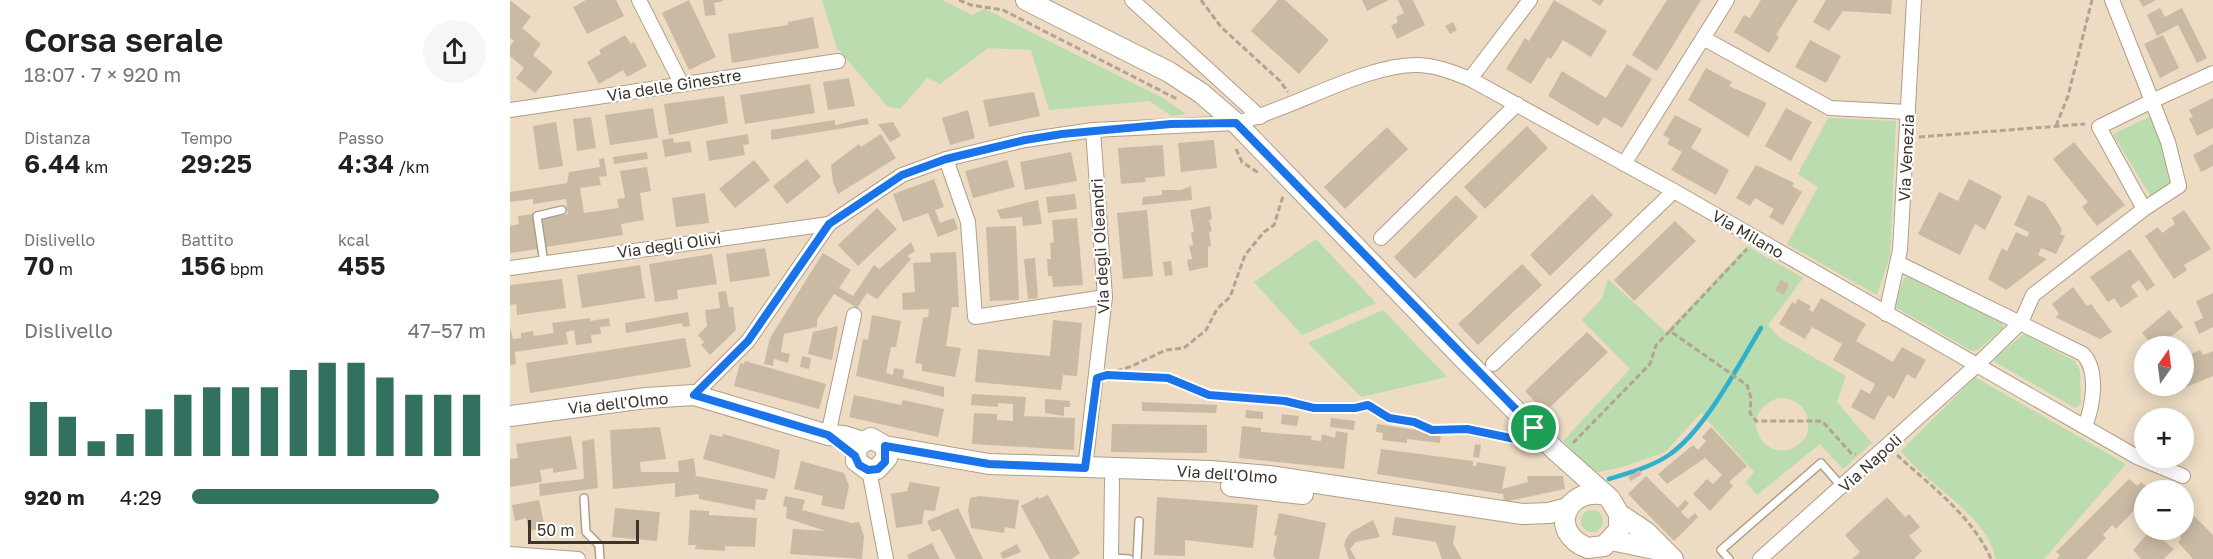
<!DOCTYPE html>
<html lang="it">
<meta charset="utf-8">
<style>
:root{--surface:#fff;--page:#f6f6f6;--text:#202124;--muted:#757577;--accent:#327160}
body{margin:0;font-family:"Golos Text",sans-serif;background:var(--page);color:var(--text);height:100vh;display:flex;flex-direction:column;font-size:22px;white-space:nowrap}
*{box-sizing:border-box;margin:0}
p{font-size:20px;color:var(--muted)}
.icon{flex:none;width:33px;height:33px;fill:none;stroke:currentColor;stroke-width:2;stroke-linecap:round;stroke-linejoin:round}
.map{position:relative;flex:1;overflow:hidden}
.panel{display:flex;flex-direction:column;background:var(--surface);width:510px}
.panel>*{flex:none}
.needle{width:39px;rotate:14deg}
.tools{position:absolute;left:1624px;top:336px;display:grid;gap:12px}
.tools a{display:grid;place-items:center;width:60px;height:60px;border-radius:50%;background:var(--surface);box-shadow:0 3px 15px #0003;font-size:30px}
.scale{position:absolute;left:18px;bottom:15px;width:111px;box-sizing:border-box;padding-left:6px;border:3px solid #3b342b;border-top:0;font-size:16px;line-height:21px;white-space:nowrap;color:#3b342b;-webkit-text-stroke:4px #fff;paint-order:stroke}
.pin{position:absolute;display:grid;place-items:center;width:51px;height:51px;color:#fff;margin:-26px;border:3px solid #fff;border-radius:50%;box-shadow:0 2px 6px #0007}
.round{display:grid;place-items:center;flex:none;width:63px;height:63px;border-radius:32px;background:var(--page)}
.summary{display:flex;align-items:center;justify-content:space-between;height:102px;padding:0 24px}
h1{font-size:33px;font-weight:600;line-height:45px}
.stats{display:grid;grid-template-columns:repeat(3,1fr);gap:9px;height:102px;padding:6px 24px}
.stats div{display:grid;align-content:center}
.stats b{font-size:26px;font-weight:600}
.stats small{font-size:16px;font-weight:400}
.stats p{font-size:16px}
.chart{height:168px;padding:12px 24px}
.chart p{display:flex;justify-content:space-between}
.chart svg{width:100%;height:108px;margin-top:6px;stroke:var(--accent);stroke-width:6}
ul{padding:0 24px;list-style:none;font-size:20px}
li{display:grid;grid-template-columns:96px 72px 1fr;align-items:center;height:45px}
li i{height:15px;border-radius:8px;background:var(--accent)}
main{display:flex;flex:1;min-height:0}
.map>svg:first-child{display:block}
.green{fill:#badcae;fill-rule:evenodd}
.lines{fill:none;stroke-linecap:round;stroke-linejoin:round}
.stream{stroke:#31b0ce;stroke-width:4.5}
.building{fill:#cbbaa3}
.lane-casing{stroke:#af9f88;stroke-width:10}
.street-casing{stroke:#af9f88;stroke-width:16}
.secondary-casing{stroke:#af9f88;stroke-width:22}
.path{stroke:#b3a491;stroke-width:3;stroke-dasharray:6 3;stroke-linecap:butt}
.lane{stroke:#fff;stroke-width:7}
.street{stroke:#fff;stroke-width:14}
.secondary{stroke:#fff;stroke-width:20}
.route-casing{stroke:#fff;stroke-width:12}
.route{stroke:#1a73e8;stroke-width:8}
.labels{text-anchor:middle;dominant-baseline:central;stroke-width:4.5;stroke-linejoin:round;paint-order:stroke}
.street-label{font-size:16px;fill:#3b342b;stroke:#fff}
</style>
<main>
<section class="panel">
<div class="summary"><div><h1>Corsa serale</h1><p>18:07 · 7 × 920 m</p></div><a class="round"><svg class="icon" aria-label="share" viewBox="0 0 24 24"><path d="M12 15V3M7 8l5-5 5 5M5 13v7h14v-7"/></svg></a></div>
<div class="stats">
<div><p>Distanza</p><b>6.44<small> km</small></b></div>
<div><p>Tempo</p><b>29:25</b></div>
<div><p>Passo</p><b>4:34<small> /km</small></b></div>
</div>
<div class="stats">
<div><p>Dislivello</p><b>70<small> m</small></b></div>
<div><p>Battito</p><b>156<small> bpm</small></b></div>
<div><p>kcal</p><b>455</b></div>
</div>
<div class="chart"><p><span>Dislivello</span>47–57 m</p>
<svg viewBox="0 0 160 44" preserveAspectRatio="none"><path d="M5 44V22M15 44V28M25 44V38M35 44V35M45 44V25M55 44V19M65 44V16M75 44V16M85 44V16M95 44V9M105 44V6M115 44V6M125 44V12M135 44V19M145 44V19M155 44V19"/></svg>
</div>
<ul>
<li><b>920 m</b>4:29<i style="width:84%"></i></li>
</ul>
</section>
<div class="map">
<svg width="1703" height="559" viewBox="0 0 1703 559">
<rect width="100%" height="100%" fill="#eddbc3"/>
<!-- green -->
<g class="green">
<polygon points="312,0 432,0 462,15 475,9 653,98 676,114 662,116 639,101 539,110 521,50 478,48 430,84 417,78 390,109 378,107 327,48"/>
<polygon points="1644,115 1665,184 1646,195 1640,195 1603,134"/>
<polygon points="1318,118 1386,121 1380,255 1367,295 1277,244 1308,187 1288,174"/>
<polygon points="806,239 866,303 792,335 744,282"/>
<path d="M 1237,246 L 1293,278 L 1258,325 L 1270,338 L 1336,376 L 1327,402 L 1362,443 L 1333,469 L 1310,444 L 1247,495 L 1236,482 L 1244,472 L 1191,413 L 1155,452 L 1113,467 L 1083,473 L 1053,441 L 1120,369 L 1072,320 L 1092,298 L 1098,279 L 1156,332 ZM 1268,398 C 1291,397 1304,415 1296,437 C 1263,478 1219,415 1268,398 Z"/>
<polygon points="1398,277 1492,323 1493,328 1468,350 1462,351 1387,308 1385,305 1394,278"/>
<polygon points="873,310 937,377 851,397 798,343"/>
<polygon points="1514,334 1565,361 1570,371 1571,404 1565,408 1485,362 1484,358"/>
<path d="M 1465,377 L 1616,464 L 1534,559 L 1486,559 C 1476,513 1417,486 1391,451 Z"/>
<circle cx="1082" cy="521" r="11"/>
</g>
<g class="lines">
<!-- stream -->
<path class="stream" d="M 1099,479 C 1119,473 1141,467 1159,455 C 1195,430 1228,366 1251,328"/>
</g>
<!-- building -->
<g class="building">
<polygon points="0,0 21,17 12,28 31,44 23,55 43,72 25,93 6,78 14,68 0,56 0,46 4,41 0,38"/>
<polygon points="76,0 106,0 114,16 77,34 63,7"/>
<polygon points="179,0 206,57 179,70 152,13"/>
<polygon points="193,0 213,0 213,1 204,3 206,15 195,16"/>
<polygon points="768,0 775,0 819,40 789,74 741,31"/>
<polygon points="852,0 879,0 857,11"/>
<polygon points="888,0 903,0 915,25 887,39 881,26 888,22 886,17 894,13"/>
<polygon points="1044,0 1097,31 1081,57 1053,40 1041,59 1038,57 1021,84 996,69 1015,38 1019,41"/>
<polygon points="1081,0 1094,0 1090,6"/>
<polygon points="1157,0 1191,0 1147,71 1122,55"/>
<polygon points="1251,0 1288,0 1266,35 1269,37 1259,53 1224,32 1234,15 1240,18"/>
<polygon points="1316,0 1382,0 1381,14 1333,11 1319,31 1303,22"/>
<polygon points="1629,0 1646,0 1633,7"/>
<polygon points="1650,8 1655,17 1672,8 1697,58 1687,63 1668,25 1647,36 1637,15"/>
<polygon points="303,17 309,48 222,63 218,34 278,25 278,22"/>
<polygon points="943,22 947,30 940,34 935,26"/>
<polygon points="115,35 121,44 124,42 137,66 117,77 113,70 89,84 77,62 91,54 89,50"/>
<polygon points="1653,35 1669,68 1650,78 1634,44"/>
<polygon points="1300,40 1331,56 1316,83 1285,67"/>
<polygon points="1117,64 1142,79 1112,128 1094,117 1088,126 1038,96 1052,71 1096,98"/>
<polygon points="1196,68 1222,82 1219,86 1257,103 1238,137 1178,100"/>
<polygon points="339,78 345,106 318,110 313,82"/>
<polygon points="300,84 305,113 235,124 230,95"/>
<polygon points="524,92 530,116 479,127 473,100"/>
<polygon points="214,96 218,123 159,135 154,104"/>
<polygon points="1703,98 1703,128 1687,136 1679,119 1683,117 1679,110"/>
<polygon points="143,108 148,138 100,145 95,115"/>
<polygon points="1276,108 1302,122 1281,161 1255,146"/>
<polygon points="458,110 465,138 440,145 432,118"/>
<polygon points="1165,115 1192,129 1181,148 1219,170 1206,195 1161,170 1172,152 1157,144 1160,139 1153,135"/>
<polygon points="81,117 86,148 67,151 63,119"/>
<polygon points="357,118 359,124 261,140 261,130 325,120 325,125"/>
<polygon points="46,122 53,166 29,170 23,126"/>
<polygon points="383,122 391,136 380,142 368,124"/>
<polygon points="1017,126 1038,148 975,209 954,187"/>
<polygon points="877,127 898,149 835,209 814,187"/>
<polygon points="238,134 239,144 233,145 235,155 199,161 196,141"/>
<polygon points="371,134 386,158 328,194 323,182 321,165 349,144 351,147"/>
<polygon points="163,138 164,143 180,141 182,152 155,157 152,140"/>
<polygon points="704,140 707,168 671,172 668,143"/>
<polygon points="1564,142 1615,205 1587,226 1572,207 1578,202 1543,159"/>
<polygon points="1703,144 1703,166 1691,172 1683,155"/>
<polygon points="653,145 655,176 635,178 636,182 611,184 608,148"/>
<polygon points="137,152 138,159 104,164 103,157"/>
<polygon points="561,152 567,181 515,190 510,162"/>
<polygon points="94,158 97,176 89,177 91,185 70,188 74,213 109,208 107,199 115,198 110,171 137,167 141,191 130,193 134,220 111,224 113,235 36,247 30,219 58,214 56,199 23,204 23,199 0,202 0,192 57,183 59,172 90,167 89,159"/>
<polygon points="297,159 311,177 277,204 263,186"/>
<polygon points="244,160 260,180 225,208 209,189"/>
<polygon points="497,160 505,187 463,198 455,171"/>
<polygon points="1246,165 1284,183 1282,186 1292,192 1273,225 1259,217 1264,209 1245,198 1240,206 1226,198"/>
<polygon points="424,179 434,207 425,210 430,223 444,218 448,229 428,237 418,213 393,222 383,194"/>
<polygon points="1459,179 1492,196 1475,230 1465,224 1450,255 1408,234 1429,192 1448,201"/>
<polygon points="681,186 682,200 632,205 633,197 652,195 652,190 671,190"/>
<polygon points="195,193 199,223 166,227 162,198"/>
<polygon points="565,194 567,209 538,213 536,197"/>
<polygon points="1082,194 1103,215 1040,276 1020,255"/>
<polygon points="946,195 968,217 905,279 884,257"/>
<polygon points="1518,195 1535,203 1552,229 1550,234 1555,236 1546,254 1531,248 1528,255 1537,259 1496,290 1478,279 1492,248 1497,251 1506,232 1517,237 1519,232 1504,225"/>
<polygon points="528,200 532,224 513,226 512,217 491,219 487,210"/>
<polygon points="700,206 702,219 699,220 702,231 699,232 701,246 698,247 698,267 679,271 677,260 682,259 679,246 683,245 681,233 684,232 680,210"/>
<polygon points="367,208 387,229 348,266 328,245"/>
<polygon points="637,210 643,276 613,279 607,213"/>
<polygon points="1674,210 1701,249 1674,265 1677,270 1664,279 1635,236 1648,227 1652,233 1665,224 1662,218"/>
<polygon points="23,214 28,249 0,253 0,226 9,224 8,216"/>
<polygon points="567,218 573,285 543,287 542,276 538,276 537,259 541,259 540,243 544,242 542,220"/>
<polygon points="1165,221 1186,241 1124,301 1104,280"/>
<polygon points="506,226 509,300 480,301 476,227"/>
<polygon points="401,242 405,251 397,256 401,259 367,299 357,293 347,308 324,294 307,320 307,327 274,334 271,352 280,354 278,363 264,359 263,366 254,364 260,338 313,253 341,270 329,288 343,296 364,265 369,269"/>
<polygon points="255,248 260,276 220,282 216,254"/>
<polygon points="1620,249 1645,285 1637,291 1629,280 1621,286 1628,296 1611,308 1604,298 1598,302 1580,277"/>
<polygon points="446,252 449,307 442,307 436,346 451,348 445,377 412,371 412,364 405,363 413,318 418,317 419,309 393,310 392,293 405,292 403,263 421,262 420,253"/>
<polygon points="202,254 207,284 167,290 168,299 145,302 139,264"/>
<polygon points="525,258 528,298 518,299 514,259"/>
<polygon points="661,261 663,275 655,276 653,262"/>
<polygon points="1012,264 1032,285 968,345 948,324"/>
<polygon points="130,265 135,298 72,308 67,275"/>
<polygon points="52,279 56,308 7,315 6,304 0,305 0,285"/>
<polygon points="1271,280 1279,284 1274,295 1265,290"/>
<polygon points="1563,287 1577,306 1581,304 1602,332 1590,339 1545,317 1549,314 1542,304"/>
<polygon points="216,291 219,307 223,307 226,330 200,355 191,345 194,342 188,335 197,326 195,310 210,308 208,292"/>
<polygon points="1703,293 1703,327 1689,334 1684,322 1693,318 1686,301"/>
<polygon points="1311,298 1356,324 1346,341 1383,362 1392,347 1416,360 1405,379 1397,374 1384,399 1378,395 1364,420 1341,407 1351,389 1360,394 1365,384 1323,360 1332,344 1302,327 1295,339 1269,324 1282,302 1285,304 1288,299 1301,306 1299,310 1303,312"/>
<polygon points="1659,310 1673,327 1649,346 1643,346 1632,333"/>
<polygon points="178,312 180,326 173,327 172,323 116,333 115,323"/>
<polygon points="362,315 391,321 386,347 381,347 376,373 383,375 384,368 394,370 393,378 434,387 434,397 346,376 353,339 358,340"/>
<polygon points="80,318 80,321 99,318 100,326 90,327 91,334 81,335 82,343 66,345 64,330 56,332 58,344 5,352 6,364 0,365 0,328 3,339 11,338 11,333 23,331 24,336 44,333 42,323"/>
<polygon points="543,320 572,323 567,376 553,375 551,390 465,382 468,349 540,356"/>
<polygon points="328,326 322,360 298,354 303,332"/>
<polygon points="1077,332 1098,352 1035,412 1015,391"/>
<polygon points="175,338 181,367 20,393 16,363"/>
<polygon points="1690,350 1693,355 1703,351 1703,376 1671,389 1670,386 1674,386 1674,357"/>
<polygon points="292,356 301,358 299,369 290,367"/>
<polygon points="235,361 316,384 309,409 224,386 230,363 234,364"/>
<polygon points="462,394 516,397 514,416 565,418 564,450 462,444 464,413 487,414 487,420 503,421 503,404 488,403 488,407 461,405"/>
<polygon points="344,395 391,405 393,400 434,409 428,437 339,417"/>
<polygon points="535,399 560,401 560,407 554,407 554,416 535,413"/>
<polygon points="632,402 707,405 706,413 632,411"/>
<polygon points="736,410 753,412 753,419 735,418"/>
<polygon points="772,414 789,416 787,426 771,424"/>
<polygon points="821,418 845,421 844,430 820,427"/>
<polygon points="602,424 697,425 697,453 601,452"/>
<polygon points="867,424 931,434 930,443 897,439 897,443 872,440 873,433 866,432"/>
<polygon points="732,426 751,428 751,432 802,436 801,440 811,441 812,434 825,438 826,431 838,433 834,469 729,458"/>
<polygon points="150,427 156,459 130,462 131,472 169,472 168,461 184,458 186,476 258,489 255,500 246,499 245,510 189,499 189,494 165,497 165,483 103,489 100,430"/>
<polygon points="1201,427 1237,466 1219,482 1223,486 1200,511 1183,494 1197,479 1203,484 1212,475 1195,458 1157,484 1148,474 1183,445 1188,450 1196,441 1192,437"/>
<polygon points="200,434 212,437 213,434 270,450 265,479 193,459"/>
<polygon points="61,436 67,469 43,473 43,468 30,470 32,482 0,487 0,459 8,458 6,444"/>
<polygon points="84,439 88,488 30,496 29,484 74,479 72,441"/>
<polygon points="965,444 971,445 969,458 963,457"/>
<polygon points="871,449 963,461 963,466 966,466 967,462 996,467 992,489 1018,482 1017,476 1053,476 1055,489 994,502 993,494 867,474"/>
<polygon points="291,461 334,473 339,486 334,510 311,505 313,496 284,489"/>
<polygon points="1129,470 1132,474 1121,481 1118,477"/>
<polygon points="1136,476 1168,508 1175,500 1179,503 1171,512 1178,519 1185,513 1188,517 1164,541 1118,494"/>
<polygon points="1619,479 1627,486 1631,482 1640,490 1635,490 1635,499 1606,529 1602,525 1593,535 1596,538 1576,559 1547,559 1550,555 1546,552"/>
<polygon points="400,482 430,487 425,511 414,510 412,524 386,528 381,494 397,491"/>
<polygon points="538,495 570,553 561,559 540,559 511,506 528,497 529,499"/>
<polygon points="275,496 295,500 292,510 342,523 349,522 354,536 352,559 280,554 283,529 316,531 276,518 277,507 273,506"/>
<polygon points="469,496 509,500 505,529 495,527 494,533 461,528 458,510 460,498"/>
<polygon points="647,497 748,505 743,548 675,540 675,556 644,555"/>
<polygon points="1377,497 1395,517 1399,514 1410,527 1399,536 1412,551 1404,559 1342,559 1350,552 1335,535"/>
<polygon points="29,500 35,528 19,531 16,518 5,521 2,505"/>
<polygon points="1674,506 1703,535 1703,559 1683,559 1668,542 1671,539 1668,530 1674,530"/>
<polygon points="105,508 150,512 147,541 102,537"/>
<polygon points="448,508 473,559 446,559 430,529 422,532 417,521"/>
<polygon points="180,510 199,511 199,515 247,518 245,547 215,546 215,551 185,549 186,545 178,545"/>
<polygon points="769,513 816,523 809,559 766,559 763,555 767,536 764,535"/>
<polygon points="885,517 946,526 943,544 952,559 932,559 926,542 882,535"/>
<polygon points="863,520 870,537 846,542 840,549 846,559 839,559 834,545 836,539 841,532"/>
<polygon points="1641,530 1664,549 1654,559 1631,559 1623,550"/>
<polygon points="422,543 430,559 399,559 397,555"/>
<polygon points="507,544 511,552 493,559 490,553"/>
</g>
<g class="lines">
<!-- lane casing -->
<g class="lane-casing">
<g id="lane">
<polyline points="34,263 27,216 52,210"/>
<polyline points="74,498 76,532 89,545 90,559"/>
<polyline points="601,558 619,559"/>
<polyline points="627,559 629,521"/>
<polyline points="1219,559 1211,550 1311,463 1332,487"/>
</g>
</g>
<!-- street casing -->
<g class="street-casing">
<g id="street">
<polyline points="129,0 171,83"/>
<polyline points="622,0 750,117"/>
<polyline points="1602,0 1642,101 1703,73"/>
<polyline points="1193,38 1320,108 1398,112"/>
<polyline points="960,79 1164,191 1627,457 1673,476"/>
<polyline points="0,110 328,61"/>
<polyline points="436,159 458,222 465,317 595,297"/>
<polyline points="1114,164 1217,0"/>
<polyline points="871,238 1007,104"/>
<path d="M 1388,263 L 1573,354 C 1589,371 1583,406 1575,426"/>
<polyline points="0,268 319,224"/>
<polyline points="1376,314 1390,250 1404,0"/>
<polyline points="983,364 1164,191"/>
<path d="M 184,395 L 238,341 L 319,224 L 392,175 L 436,159 L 515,140 L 583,130 L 726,123 C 781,110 853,65 906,65 C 925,65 942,72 960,79 L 1020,0"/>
<polyline points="318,435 344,315"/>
<polyline points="575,468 595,297 583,130"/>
<polyline points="359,470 376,559"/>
<polyline points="0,554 68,559"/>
<polyline points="601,559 602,480"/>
<polyline points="1250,559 1468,364 1511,322 1523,295 1634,209 1669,186 1658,142 1642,101 1589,127 1634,209"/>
</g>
</g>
<!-- secondary casing -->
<g class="secondary-casing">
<g id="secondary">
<path d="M 516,0 L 659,72 L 691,93 L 726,123 L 954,359 L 1045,450 L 1100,499 L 1109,514 L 1109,530 L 1094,546 L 1078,548 C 1038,533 1054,486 1096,495"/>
<polyline points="0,416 136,398 184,395 318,435 334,436 350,441"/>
<polyline points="375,446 377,458 367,469 358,470 346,461 347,446 361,438 375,446 479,464 700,471 759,476 1012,514 1039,513 1058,508"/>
<polyline points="721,486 793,494"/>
<polyline points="1109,514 1136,532 1163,559"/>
<polyline points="1101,540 1154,551"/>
</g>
</g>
<!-- path -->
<g class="path">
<polyline points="449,0 461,5 493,10 667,99"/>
<polyline points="691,0 711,27 770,81 778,92"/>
<polyline points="1546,126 1558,96 1582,0"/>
<polyline points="1409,137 1575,124"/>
<polyline points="726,149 732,162 749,173"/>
<polyline points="1160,331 1237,249"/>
<polyline points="598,374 622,366 656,350 674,348 696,330 707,309 720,297 735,255 754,232 764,225 773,196"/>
<polyline points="599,375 658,378 700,395 775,401 803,408 845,408 858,405 879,418 904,422 922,430 957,429 1010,440"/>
<polyline points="1063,443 1140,364 1146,345 1160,331 1237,385 1241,398 1240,413 1246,421 1312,421 1341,453 1346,454"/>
<path d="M 1387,455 C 1420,485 1463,517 1481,559"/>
</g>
<!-- lane -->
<use href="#lane" class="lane"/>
<!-- street -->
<use href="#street" class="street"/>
<!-- secondary -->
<use href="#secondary" class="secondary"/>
</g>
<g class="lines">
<!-- route casing -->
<g class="route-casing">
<polygon id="route" points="726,123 1024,428 1010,440 957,429 922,430 904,422 879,418 858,405 845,408 804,408 775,401 699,395 658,378 597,375 587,378 575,468 479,464 375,446 375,462 368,469 358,470 349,465 345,456 318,435 184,395 238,341 319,224 392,175 436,159 515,140 552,134 661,124"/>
</g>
<!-- route -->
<use href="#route" class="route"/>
</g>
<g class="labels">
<!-- street labels -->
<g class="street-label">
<text transform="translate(164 85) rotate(-9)">Via delle Ginestre</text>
<text transform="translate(1396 158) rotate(-87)">Via Venezia</text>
<text transform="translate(1238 234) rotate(30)">Via Milano</text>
<text transform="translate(159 245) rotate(-8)">Via degli Olivi</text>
<text transform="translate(590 246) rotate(-93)">Via degli Oleandri</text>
<text transform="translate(108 403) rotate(-6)">Via dell'Olmo</text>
<text transform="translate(1360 463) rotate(-42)">Via Napoli</text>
<text transform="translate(717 474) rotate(4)">Via dell'Olmo</text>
</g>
</g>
</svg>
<div class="tools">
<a><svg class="needle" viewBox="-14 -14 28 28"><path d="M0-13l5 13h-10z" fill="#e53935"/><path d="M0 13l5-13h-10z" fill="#757577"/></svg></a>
<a>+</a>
<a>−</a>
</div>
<div class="scale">50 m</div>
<div class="pin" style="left:1024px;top:428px;background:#1e9e55"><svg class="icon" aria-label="arrive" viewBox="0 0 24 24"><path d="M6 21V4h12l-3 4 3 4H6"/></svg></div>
</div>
</main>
